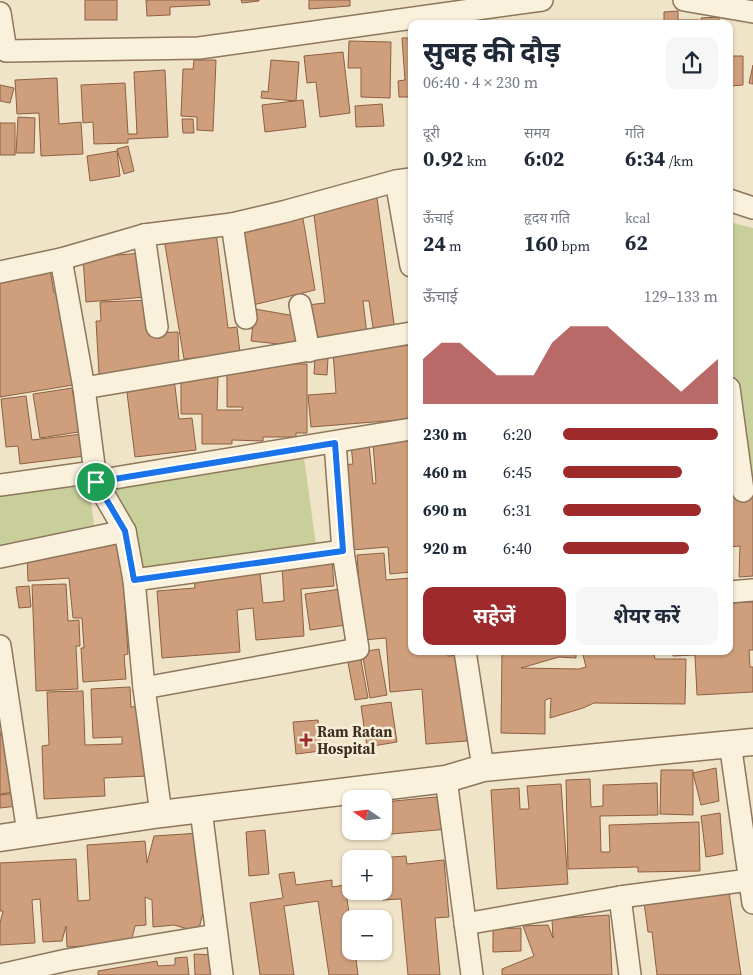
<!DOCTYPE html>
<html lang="hi">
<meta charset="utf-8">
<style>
:root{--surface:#fff;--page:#f6f6f7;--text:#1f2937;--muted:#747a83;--accent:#9e2a2b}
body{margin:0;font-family:"Source Serif 4","Noto Sans Devanagari",serif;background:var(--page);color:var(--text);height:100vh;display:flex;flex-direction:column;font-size:19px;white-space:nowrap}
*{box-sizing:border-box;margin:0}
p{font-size:16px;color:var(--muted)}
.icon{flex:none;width:28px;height:28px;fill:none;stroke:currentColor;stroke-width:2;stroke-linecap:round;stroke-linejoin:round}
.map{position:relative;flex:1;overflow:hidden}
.panel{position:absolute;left:408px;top:20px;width:325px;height:635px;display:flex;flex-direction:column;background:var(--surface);border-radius:10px;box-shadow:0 1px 4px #0004}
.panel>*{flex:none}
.needle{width:32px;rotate:284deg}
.fabs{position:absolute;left:342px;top:790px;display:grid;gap:10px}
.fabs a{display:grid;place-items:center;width:50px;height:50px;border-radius:10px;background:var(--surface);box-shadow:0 1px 4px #0004;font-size:25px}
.pin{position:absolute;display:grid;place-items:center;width:42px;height:42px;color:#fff;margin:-21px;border:2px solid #fff;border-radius:50%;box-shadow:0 1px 5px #0007}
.round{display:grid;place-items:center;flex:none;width:52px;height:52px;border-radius:10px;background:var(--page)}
.head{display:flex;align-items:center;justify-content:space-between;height:85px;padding:0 15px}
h1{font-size:28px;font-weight:700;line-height:38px}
.figures{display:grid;grid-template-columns:repeat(3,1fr);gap:8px;height:85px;padding:5px 15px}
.figures div{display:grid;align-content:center}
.figures b{font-size:21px;font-weight:700}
.figures small{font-size:14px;font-weight:400}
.figures p{font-size:14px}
.chart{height:140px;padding:10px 15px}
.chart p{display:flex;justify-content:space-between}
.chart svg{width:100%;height:90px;margin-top:5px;fill:var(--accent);opacity:.7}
.action{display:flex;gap:10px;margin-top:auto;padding:10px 15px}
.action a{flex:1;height:58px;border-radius:10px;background:var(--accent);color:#fff;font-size:20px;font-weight:700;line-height:58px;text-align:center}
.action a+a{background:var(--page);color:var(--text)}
ul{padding:0 15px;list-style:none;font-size:16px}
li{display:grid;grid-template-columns:80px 60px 1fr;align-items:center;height:38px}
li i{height:12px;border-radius:6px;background:var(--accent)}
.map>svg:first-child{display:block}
.green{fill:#c9cf9b}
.building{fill:#cf9f7d;stroke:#8d5f41}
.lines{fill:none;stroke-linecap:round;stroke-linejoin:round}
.minor-casing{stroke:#8d765c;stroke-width:24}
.tertiary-casing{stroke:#8d765c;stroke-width:29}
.minor{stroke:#faf1dc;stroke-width:21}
.tertiary{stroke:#faf1dc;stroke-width:26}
.route-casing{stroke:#fff;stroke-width:10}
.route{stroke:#1a73e8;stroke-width:6}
.poi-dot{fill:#9e2a2b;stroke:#f7eed8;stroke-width:2}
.labels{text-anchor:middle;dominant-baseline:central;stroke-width:5;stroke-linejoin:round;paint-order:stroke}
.poi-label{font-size:15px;font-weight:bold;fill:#3d2e20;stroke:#f7eed8;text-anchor:start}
</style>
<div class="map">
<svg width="753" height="975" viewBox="0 0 753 975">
<rect width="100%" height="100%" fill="#f0e4c8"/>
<!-- green -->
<g class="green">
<polygon points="729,222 753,228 753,490 729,492"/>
<polygon points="304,458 318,559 127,587 112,486"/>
<polygon points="88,481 95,532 0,549 0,494"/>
</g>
<!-- building -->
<g class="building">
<rect x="85" y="0" width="32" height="20"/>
<polygon points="146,0 209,0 210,5 170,7 170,15 147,16"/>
<polygon points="241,0 259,0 259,1 242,3"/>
<polygon points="309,0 350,0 350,6 309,9"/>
<polygon points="678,11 678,20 699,20 699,24 664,24 664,12"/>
<polygon points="719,17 719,24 701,24 701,18"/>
<polygon points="574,22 607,24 574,24"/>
<polygon points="402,38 411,38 411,97 399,97 398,81 405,80"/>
<polygon points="349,41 391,42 390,98 361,97 361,68 348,68"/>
<polygon points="343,52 350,113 320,117 316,82 307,83 304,56"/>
<polygon points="729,56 743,56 743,85 730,86 730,109 729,109"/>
<polygon points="194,60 216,60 213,131 197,130 197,117 181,116 183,69 193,69"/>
<polygon points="271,60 299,62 296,101 261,98 262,91 268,92"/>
<polygon points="753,65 753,84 749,83"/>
<polygon points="165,70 168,137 128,139 128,143 94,144 93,122 83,123 81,85 125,83 128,134 137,134 134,72"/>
<polygon points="57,78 59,124 81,122 83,154 41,156 39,113 17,114 15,80"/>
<polygon points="0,85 14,88 10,103 0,101"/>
<polygon points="303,100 306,127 265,132 262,105"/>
<polygon points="382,104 384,126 356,127 355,106"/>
<polygon points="18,117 35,118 34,153 16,153"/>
<polygon points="182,119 193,119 194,133 183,133"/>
<rect x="0" y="123" width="15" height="32"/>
<polygon points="128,146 134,171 124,174 117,149"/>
<polygon points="117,151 120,176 90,181 87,156"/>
<polygon points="377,198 395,331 374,334 369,301 363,301 367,335 312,343 307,305 325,303 313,207"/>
<polygon points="302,213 315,290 253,305 240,225"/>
<polygon points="216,232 228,328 237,327 240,353 184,359 164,239"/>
<polygon points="142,253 146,297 86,302 83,258"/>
<polygon points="50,269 54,293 58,292 73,385 0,397 0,277"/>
<polygon points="150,300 152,333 178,332 179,370 99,374 96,321 101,321 100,302"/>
<polygon points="255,309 295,316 298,346 251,341"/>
<polygon points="411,345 411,419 311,427 308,395 336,393 333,352"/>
<polygon points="315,358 328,358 327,375 314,374"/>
<polygon points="255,364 307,364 307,433 296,433 296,437 263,437 263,441 232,440 232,444 202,444 202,414 181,414 181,377 218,377 217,410 242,410 243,407 227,407 227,371 255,371"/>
<polygon points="174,379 179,419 192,418 196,450 135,457 126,385"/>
<polygon points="72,388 75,407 81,407 85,431 40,438 33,394"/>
<polygon points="26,396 32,440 82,434 85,456 20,464 18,446 6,447 1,399"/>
<polygon points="411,439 411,572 390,574 388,547 351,550 343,465 353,464 351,445 369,444 373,484 376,483 373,443"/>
<polygon points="753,494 753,576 739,577 740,546 729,547 731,579 729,579 729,498"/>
<polygon points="121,544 128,654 124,655 126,679 83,682 81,648 84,648 82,618 73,618 69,578 28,581 27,556 56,549"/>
<polygon points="384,553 386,580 411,578 411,651 447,651 448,656 460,655 467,741 426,744 422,689 390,692 386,638 363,640 357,555"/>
<polygon points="332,561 334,586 301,589 304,636 256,640 253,608 237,610 240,652 162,658 157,591 195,588 194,579 260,574 263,603 284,601 282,565"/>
<polygon points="66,584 68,621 79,620 80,646 76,646 78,689 36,691 32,585"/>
<polygon points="29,586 31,607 19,608 16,587"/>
<polygon points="341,589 346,625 310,630 305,594"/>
<polygon points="753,602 753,650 749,650 750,667 753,667 753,692 697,695 695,655 673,656 673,651 729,651 729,603"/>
<polygon points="379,649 387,695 370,698 362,652"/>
<polygon points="502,651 576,651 576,658 559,657 521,668 579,669 586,667 582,651 653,651 655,659 686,659 685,704 594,703 583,708 550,718 551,698 545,700 545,734 501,733"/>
<polygon points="360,655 368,698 355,700 347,657"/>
<polygon points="130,687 131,707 144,706 147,776 104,778 105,796 44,799 42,746 49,745 47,692 83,691 85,745 122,744 122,737 93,738 91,689"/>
<polygon points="391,702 397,742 367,747 361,706"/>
<polygon points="318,720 321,751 296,754 293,722"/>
<polygon points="0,731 0,735 7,734 14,792 0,794"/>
<polygon points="716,768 719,801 701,805 693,773"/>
<polygon points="661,770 693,770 693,815 660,814"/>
<polygon points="590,779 591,807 603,806 603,785 657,783 658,815 600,816 601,852 610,852 609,825 699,822 700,871 638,872 638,867 568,869 566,780"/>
<polygon points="561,784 568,884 497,889 491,790 519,788 520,809 529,809 527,786"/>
<polygon points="16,793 18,806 0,808 0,795"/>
<polygon points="446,796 449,829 380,835 379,831 384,831 384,802"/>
<polygon points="720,813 723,854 706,857 701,816"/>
<polygon points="265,830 269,874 249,876 246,832"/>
<polygon points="200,833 205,906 198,932 174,925 153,927 152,900 145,897 146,925 135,926 131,943 67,947 66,926 62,941 43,942 40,899 32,900 35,943 0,945 0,923 3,911 0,911 0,863 76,859 78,901 90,900 87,845 145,841 147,863 154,836"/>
<polygon points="406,856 407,864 444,860 449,917 435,918 440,975 408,975 401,899 382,900 381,891 384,891 384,859 378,858"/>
<polygon points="294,872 296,885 332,880 332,887 345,885 351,927 351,951 355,951 358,975 329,975 318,901 284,906 294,975 260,975 250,903 283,898 279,874"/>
<polygon points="729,892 741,975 657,975 652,932 648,932 644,902"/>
<polygon points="609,915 612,975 502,975 502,969 534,956 523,926 548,925 553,938 552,919"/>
<polygon points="521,928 521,951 493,952 493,929"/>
<polygon points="194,954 215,955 218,975 195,975"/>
<polygon points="187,957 189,975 98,975 98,971 157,961 158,966 175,965 175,958"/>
</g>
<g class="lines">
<!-- minor casing -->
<g class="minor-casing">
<g id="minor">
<polyline points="684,0 753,12"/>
<polyline points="0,13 6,51 199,48 542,0"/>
<polyline points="396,181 411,266"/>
<polyline points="729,200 753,208"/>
<polyline points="232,224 246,318"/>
<polyline points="144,235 157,327"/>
<polyline points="61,259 84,388 96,481 125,531 134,580 144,688 161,814"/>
<polyline points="0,272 61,259 144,235 232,224 283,212 396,181 411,179"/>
<polyline points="300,305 309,351"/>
<polyline points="84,388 411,333"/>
<polyline points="729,388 743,491"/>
<polyline points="96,481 411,429"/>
<polyline points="0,485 94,472"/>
<polyline points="0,557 125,531"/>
<polyline points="134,580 343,551"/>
<polyline points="729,592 753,590"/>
<polyline points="0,646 28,833"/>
<polyline points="465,651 483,768"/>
<polyline points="144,688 358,649 343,551 335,443"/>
<polyline points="730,743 753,903"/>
<polyline points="446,779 472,975"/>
<polyline points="201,810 222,975"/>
<polyline points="620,897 630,975"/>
<polyline points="465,924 620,897 749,880"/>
<polyline points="0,975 67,960 216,935"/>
</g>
</g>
<!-- tertiary casing -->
<g class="tertiary-casing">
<polyline id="tertiary" points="0,838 161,814 446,779 483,768 753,742"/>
</g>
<!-- minor -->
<use href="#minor" class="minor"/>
<!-- tertiary -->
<use href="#tertiary" class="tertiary"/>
</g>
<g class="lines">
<!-- route casing -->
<g class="route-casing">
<polygon id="route" points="335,443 343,551 134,580 125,531 96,482"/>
</g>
<!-- route -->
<use href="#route" class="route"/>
</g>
<!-- markers -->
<path class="poi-dot" d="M303.5 732.5h5v5h5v5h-5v5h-5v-5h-5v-5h5z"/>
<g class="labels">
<!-- poi labels -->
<g class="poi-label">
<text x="317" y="731">Ram Ratan<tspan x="317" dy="17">Hospital</tspan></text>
</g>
</g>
</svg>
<div class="fabs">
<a><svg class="needle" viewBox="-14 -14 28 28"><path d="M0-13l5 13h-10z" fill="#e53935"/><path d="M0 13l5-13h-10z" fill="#747a83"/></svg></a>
<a>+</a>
<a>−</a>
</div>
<div class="pin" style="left:96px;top:482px;background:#1e9e55"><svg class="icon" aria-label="arrive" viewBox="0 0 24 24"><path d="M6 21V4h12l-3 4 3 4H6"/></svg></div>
<section class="panel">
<div class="head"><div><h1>सुबह की दौड़</h1><p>06:40 · 4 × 230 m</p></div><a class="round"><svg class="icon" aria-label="share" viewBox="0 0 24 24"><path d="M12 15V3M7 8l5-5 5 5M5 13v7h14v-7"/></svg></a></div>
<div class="figures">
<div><p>दूरी</p><b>0.92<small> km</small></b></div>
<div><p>समय</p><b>6:02</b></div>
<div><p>गति</p><b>6:34<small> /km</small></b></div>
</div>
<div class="figures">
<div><p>ऊँचाई</p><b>24<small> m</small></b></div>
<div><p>हृदय गति</p><b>160<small> bpm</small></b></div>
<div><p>kcal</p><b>62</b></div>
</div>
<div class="chart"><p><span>ऊँचाई</span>129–133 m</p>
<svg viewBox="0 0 160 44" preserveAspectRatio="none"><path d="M0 44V22L10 14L20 14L30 22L40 30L50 30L60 30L70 14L80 6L90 6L100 6L110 14L120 22L130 30L140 38L150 30L160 22V44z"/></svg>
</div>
<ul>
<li><b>230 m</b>6:20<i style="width:100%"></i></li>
<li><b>460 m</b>6:45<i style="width:77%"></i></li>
<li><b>690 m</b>6:31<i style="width:89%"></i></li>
<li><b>920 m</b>6:40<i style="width:81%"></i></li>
</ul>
<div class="action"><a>सहेजें</a><a>शेयर करें</a></div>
</section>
</div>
